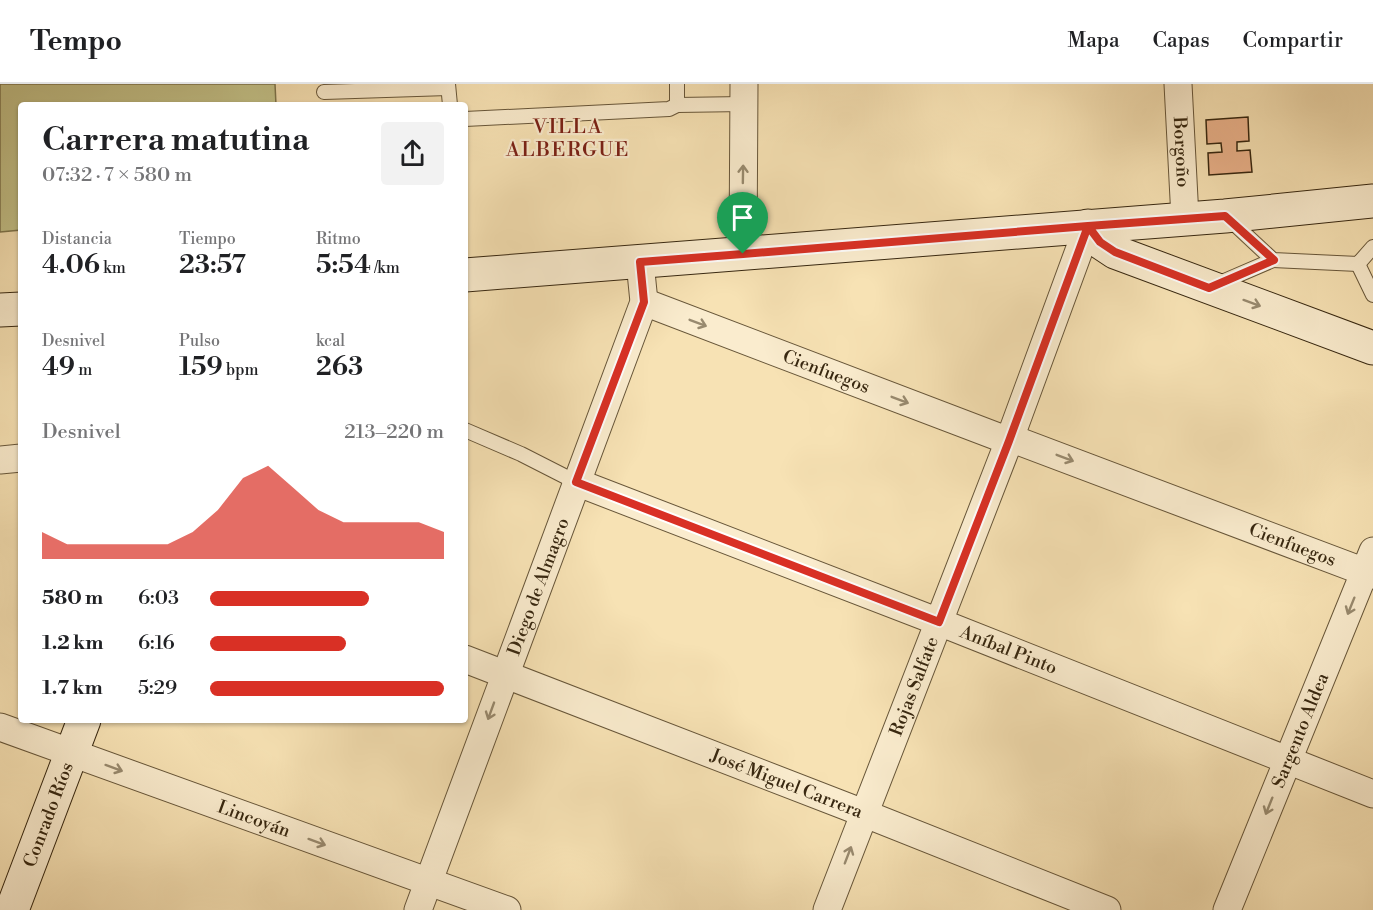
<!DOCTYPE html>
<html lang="es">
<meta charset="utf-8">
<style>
:root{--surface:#fff;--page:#f2f2f2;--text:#202124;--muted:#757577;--line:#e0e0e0;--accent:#d93025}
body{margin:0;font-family:"Libre Bodoni",serif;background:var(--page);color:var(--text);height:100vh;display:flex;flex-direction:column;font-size:22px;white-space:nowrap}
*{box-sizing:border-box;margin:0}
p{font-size:20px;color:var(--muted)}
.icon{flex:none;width:33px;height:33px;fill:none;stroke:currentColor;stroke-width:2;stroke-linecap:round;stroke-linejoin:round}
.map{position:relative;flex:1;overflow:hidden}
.sheet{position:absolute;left:18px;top:18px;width:450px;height:621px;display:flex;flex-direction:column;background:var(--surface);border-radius:6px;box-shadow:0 2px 4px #0004}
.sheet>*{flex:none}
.pin{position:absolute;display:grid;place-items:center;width:51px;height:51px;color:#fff;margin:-62px -26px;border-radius:50% 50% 50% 0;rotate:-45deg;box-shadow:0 0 6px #0007}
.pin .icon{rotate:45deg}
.round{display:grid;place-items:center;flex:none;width:63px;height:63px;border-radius:6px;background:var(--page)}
.summary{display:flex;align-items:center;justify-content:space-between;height:102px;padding:0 24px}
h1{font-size:33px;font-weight:600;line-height:45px}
.figures{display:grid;grid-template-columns:repeat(3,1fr);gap:9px;height:102px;padding:6px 24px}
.figures div{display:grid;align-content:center}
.figures b{font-size:26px;font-weight:600}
.figures small{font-size:16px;font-weight:400}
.figures p{font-size:16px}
.chart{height:168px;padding:12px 24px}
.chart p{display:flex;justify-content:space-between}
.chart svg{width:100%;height:108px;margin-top:6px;fill:var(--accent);opacity:.7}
ul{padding:0 24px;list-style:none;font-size:20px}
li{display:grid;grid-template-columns:96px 72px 1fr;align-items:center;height:45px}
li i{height:15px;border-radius:8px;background:var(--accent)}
header{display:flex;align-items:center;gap:36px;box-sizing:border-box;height:84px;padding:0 30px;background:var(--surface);border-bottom:2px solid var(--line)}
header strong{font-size:28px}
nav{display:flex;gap:33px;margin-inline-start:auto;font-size:21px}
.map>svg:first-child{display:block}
.green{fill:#c3c289;stroke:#7d744c;stroke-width:1.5}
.building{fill:#eab28b;stroke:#372710;stroke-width:1.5}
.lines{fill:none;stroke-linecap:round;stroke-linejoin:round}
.service-casing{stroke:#675639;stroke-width:16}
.minor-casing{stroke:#675639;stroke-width:29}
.secondary-casing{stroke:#372710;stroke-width:35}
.service{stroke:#faecce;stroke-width:14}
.minor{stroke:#faecce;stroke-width:27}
.secondary{stroke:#faecce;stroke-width:33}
.oneway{stroke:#988a6f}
.route-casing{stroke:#fff;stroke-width:12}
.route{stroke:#d93025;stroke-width:8}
.labels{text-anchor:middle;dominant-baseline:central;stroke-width:4.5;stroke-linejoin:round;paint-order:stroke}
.street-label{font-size:18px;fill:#372710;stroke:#faecce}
.neighbourhood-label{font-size:20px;letter-spacing:1.5px;fill:#7a1f14;stroke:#faecce}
</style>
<header>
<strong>Tempo</strong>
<nav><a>Mapa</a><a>Capas</a><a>Compartir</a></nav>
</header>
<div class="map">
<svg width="1373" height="826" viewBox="0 0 1373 826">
<rect width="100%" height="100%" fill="#f7e2b4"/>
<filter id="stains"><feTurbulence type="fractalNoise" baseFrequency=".00333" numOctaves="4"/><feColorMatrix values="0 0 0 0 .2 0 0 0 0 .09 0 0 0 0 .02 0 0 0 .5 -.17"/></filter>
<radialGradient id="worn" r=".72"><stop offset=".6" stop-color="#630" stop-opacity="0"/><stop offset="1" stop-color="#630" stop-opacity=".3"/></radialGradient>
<!-- green -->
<polygon class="green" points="0,0 275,0 276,21 21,21 21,146 0,148"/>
<!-- building -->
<polygon class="building" points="1248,33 1249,57 1237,58 1237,67 1250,66 1252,88 1209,91 1208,69 1222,68 1221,59 1207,60 1206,36"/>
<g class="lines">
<!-- service casing -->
<g class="service-casing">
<g id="service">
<polyline points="448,0 450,21"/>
<polyline points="324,8 448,4"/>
<polyline points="677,21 744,20"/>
<polyline points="465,35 669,25 677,21 677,0"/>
<polyline points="1229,135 1273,176 1358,180 1373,163"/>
<polyline points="1358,180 1373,211"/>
<polyline points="1215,201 1273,176"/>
<polyline points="465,346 521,370 576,398"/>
</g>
</g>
<!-- minor casing -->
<g class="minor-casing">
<g id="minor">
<path id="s1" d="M 1178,0 L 1185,134"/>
<polyline points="743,169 744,0"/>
<path id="s2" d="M 644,218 L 1009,357"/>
<path id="s3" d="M 1010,354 L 1373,491"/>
<polyline points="0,376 21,374"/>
<path id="s4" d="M 576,398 L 939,538 L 1373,710"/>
<path id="s5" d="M 465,575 L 848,723 L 1107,826"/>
<path id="s6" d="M 0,643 L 507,826"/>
<path id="s7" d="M 418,826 L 644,218 L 640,178"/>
<path id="s8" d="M 827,826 L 1009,357 L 1088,142"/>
<path id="s9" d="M 1227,826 L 1373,467"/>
</g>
</g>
<!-- secondary casing -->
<g class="secondary-casing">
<g id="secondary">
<polyline points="1088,142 1100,158 1115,168 1373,264"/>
<polyline points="465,191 1225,132 1373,117"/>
<polyline points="0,226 21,225"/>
<path id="s10" d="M 12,826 L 84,636"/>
</g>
</g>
<!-- service -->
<use href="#service" class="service"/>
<!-- minor -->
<use href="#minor" class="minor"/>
<!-- secondary -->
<use href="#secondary" class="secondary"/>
</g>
<!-- one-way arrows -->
<defs><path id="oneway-shaft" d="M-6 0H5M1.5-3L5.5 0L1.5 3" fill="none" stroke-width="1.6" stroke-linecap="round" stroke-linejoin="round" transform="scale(1.5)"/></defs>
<g class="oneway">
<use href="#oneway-shaft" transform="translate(743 90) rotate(-89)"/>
<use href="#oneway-shaft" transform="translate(1252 219) rotate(20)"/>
<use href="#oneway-shaft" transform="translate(698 239) rotate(21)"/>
<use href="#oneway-shaft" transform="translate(900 316) rotate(21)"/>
<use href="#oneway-shaft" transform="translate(1065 374) rotate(21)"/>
<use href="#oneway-shaft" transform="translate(1351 522) rotate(112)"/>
<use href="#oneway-shaft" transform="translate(491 627) rotate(110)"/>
<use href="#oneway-shaft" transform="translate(114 684) rotate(20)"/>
<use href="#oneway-shaft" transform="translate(1269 722) rotate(112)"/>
<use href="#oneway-shaft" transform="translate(317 758) rotate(20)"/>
<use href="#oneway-shaft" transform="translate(848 771) rotate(-69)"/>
</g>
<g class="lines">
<!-- route casing -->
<g class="route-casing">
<polyline id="route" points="743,170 640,178 644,218 576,398 939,538 1009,357 1088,142 1225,132 1274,176 1209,204 1115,168 1100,158 1088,142 743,170"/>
</g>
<!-- route -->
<use href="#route" class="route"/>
</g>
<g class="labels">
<!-- street labels -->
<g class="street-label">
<text stroke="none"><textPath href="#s1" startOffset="68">Borgoño</textPath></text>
<text stroke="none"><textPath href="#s2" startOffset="195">Cienfuegos</textPath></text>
<text stroke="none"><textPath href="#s3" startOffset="302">Cienfuegos</textPath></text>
<text stroke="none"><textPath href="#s7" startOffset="345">Diego de Almagro</textPath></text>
<text stroke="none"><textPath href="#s4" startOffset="464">Aníbal Pinto</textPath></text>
<text stroke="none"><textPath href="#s8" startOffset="240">Rojas Salfate</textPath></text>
<text stroke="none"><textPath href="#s9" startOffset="194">Sargento Aldea</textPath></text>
<text stroke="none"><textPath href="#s5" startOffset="345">José Miguel Carrera</textPath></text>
<text stroke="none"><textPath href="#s10" startOffset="102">Conrado Ríos</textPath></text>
<text stroke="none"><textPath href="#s6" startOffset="270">Lincoyán</textPath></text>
</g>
<!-- neighbourhood labels -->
<g class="neighbourhood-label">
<text x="568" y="43">VILLA<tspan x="568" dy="23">ALBERGUE</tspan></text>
</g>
</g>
<rect width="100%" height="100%" filter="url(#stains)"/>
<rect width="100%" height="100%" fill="url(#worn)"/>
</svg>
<div class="pin" style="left:743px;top:170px;background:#1e9e55"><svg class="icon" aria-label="arrive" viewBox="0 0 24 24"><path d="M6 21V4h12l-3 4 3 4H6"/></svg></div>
<section class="sheet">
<div class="summary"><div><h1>Carrera matutina</h1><p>07:32 · 7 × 580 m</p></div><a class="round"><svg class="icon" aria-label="share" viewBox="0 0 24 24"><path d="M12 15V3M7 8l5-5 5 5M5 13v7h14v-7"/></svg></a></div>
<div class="figures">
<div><p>Distancia</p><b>4.06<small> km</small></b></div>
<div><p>Tiempo</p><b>23:57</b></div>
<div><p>Ritmo</p><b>5:54<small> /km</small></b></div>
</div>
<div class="figures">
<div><p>Desnivel</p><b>49<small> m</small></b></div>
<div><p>Pulso</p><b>159<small> bpm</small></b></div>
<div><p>kcal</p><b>263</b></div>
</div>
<div class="chart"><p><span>Desnivel</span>213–220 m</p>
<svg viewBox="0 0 160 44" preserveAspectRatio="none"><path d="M0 44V33L10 38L20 38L30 38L40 38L50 38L60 33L70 24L80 11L90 6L100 15L110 24L120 29L130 29L140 29L150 29L160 33V44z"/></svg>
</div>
<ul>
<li><b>580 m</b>6:03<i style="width:68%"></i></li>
<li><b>1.2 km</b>6:16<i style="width:58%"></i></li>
<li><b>1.7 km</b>5:29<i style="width:100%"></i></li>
</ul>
</section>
</div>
